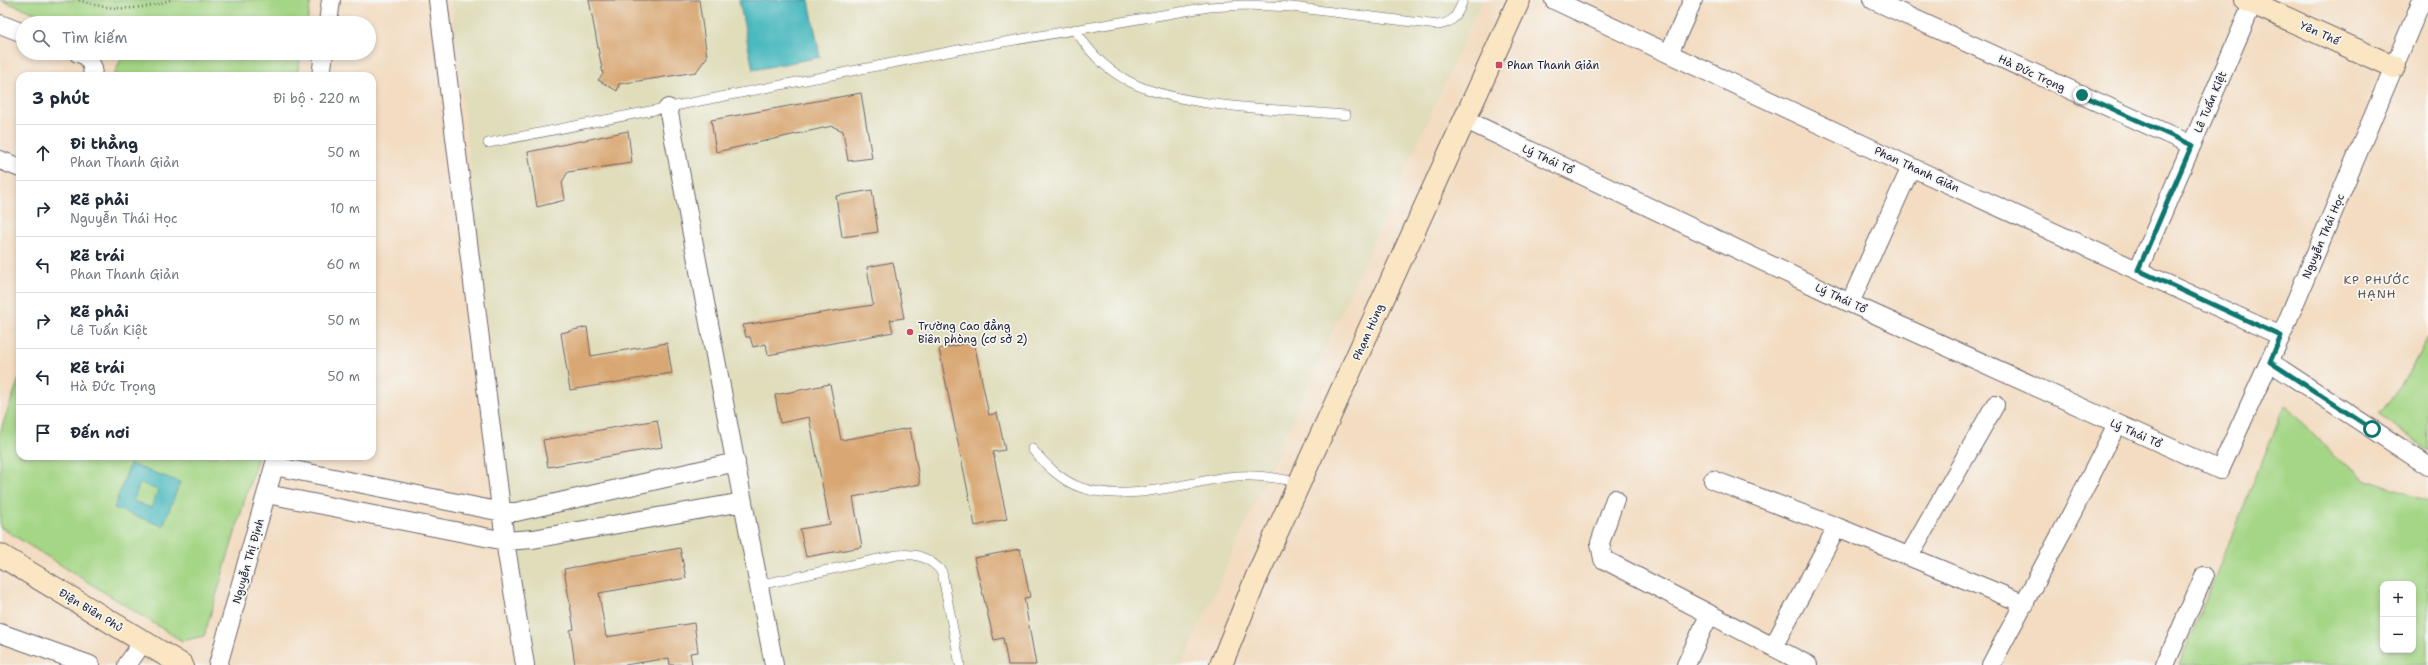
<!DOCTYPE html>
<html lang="vi">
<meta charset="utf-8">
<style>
body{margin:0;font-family:"Shantell Sans",sans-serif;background:#f6f6f7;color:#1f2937}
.controls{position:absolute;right:12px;bottom:12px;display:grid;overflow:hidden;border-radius:8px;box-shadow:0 2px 6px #0003}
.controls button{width:36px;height:36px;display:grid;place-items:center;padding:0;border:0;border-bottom:1px solid #e0e1e3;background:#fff;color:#1f2937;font:20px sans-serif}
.stop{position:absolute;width:12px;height:12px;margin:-9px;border:3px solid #0f766e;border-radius:50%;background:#fff}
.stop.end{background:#0f766e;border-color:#fff;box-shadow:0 1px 4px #0008}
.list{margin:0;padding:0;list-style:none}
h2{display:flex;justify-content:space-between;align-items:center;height:52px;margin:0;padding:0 16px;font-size:17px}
h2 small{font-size:13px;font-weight:400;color:#747a83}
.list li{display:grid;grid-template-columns:26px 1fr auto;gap:12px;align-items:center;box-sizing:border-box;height:56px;padding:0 16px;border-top:1px solid #e0e1e3}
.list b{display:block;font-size:15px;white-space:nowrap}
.list p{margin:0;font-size:13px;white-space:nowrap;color:#747a83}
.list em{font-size:13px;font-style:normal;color:#747a83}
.icon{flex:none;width:22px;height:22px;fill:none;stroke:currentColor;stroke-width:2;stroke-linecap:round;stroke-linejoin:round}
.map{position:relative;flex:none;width:2428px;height:665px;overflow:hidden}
.search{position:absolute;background:#fff;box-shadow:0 2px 6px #0003;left:16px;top:16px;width:360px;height:44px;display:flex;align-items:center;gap:10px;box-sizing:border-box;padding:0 14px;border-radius:22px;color:#747a83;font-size:15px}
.panel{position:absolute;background:#fff;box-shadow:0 2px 6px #0003;left:16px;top:72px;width:360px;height:388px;border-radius:12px}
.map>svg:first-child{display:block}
</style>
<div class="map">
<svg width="2428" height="665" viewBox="0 0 2428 665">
<rect width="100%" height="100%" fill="#f6f6f2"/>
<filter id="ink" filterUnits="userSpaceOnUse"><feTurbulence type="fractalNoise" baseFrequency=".025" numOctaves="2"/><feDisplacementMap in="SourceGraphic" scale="8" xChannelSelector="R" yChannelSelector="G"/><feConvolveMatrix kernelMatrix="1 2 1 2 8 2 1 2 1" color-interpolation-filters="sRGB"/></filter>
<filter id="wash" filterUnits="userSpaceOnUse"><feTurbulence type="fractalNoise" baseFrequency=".012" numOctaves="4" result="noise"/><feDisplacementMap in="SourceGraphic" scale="16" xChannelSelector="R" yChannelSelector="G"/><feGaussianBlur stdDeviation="0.9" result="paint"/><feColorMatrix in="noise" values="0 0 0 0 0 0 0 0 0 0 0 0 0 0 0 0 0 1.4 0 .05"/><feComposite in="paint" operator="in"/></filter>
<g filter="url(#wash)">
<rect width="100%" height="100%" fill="#f3dcc1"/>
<path fill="#e0ddbb" d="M451 0H1482L1182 665H527Z"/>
<path fill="#a4d685" stroke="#637c60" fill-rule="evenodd" d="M0 0H311L307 23H63Z
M123 53H301L297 76H114Z
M2428 337V451L2379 414 2401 387Z
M20 376V456H258L204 636 182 641 0 527V432Z
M2285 405 2336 458 2367 480 2428 501V665H2179ZM2383 584H2413V650H2383Z"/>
<path fill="#4bbac0" stroke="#366e7e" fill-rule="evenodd" d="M739 0H809L820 57 753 70Z
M130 464 180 482 163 526 114 508ZM140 483 158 490 151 508 133 501Z"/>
<g id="blocks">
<path fill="#d9a773" d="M589 0H699L707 57 696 72 619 84 617 91 598 80 603 74Z
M861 93 872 158 848 161 843 131 832 126 716 152 711 120Z
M628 131 632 163 568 172 562 182 565 200 537 207 528 152Z
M872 190 878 232 842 237 836 196Z
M893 262 904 318 890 320 893 332 768 355 766 344 753 347 750 337H746L743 325 873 305 867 267Z
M587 327 591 356 667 343 672 373 570 390 561 333Z
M974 342 989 415 997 413 1005 450 993 452 1007 519 975 526 939 349Z
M830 384 841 440 910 428 920 484 853 497 862 547 806 557 800 529 830 524 809 417 780 423 775 395Z
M657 420 662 447 548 467 543 440Z
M680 548 686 578 599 593 606 637 694 623 698 652 690 653 692 664 670 665 669 658 625 665H575L570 630 574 629 564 569Z
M1020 549 1030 597 1024 598 1036 665H1008L1003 638 994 640 974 558Z"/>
</g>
</g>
<g filter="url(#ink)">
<use href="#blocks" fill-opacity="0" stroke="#6b636a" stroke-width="1"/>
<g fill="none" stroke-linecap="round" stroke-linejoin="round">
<defs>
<path id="lane" d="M1075 29C1087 49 1102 66 1123 78 1173 109 1286 109 1346 115
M488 143 963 49 1209 7 1245 5 1292 7 1438 25C1454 23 1458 14 1463 0
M1032 449C1046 465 1061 481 1082 488 1126 502 1182 484 1227 477 1251 474 1276 477 1300 483
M759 585 897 555C916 553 929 557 942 572L960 665"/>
<path id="street" d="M438 0 505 541 525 665
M1554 0 1911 167 2281 336
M1873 0 2192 145
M328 23 331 0
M0 24 23 33
M78 53 87 56 93 68 92 76
M1669 53 1693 0
M321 76 324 53
M668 108 774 665
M1464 119 1850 303 2220 470 2281 336 2422 0
M0 160 20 168
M2138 270 2254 0
M1850 303 1911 167
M2270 362 2428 466
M274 466 502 512H516L736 462
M1713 480 1837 527 2025 604
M267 494 505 541 533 539 743 502
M1615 499 1600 543 1603 559 1808 665
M1909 556 1995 405
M0 633 90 665
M1773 647 1837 527
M127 665 143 642
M218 665 277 456
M1686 665 1709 615
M1991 665 2073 511 2117 424
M2165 665 2204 576"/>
<path id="secondary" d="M2246 0 2394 67
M0 555 182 665
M1221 665 1257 576 1519 0"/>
</defs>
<use href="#lane" stroke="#6b636a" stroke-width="10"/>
<use href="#street" stroke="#6b636a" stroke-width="20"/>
<use href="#secondary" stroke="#6b636a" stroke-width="24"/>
<path stroke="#6b636a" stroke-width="2.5" stroke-dasharray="1 3" stroke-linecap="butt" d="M79 0C108 11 142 11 170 0"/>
<use href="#lane" stroke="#fff" stroke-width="9"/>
<use href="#street" stroke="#fff" stroke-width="18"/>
<use href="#secondary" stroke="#fbe6c3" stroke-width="22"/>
</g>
</g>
<g fill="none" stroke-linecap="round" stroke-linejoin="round" filter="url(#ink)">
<path stroke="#0f766e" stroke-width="5" d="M2082 95 2192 145 2138 270 2281 336 2270 362 2372 429"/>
</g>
<g fill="#d1495b" stroke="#f6f6f2" stroke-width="1.5">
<rect x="1495" y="61" width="8" height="8" rx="2"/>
<circle cx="910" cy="332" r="4"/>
</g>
<g text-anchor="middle" stroke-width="3.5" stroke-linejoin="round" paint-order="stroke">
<g font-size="11" fill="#22223b" stroke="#f6f6f2">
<text transform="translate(2320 33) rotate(24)" y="4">Yên Thế</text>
<text transform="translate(2032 73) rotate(25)" y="4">Hà Đức Trọng</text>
<text transform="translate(2210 102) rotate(-67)" y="4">Lê Tuấn Kiệt</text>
<text transform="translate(1548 159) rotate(25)" y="4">Lý Thái Tổ</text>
<text transform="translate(1917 169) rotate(25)" y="4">Phan Thanh Giản</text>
<text transform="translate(2323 236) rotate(-67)" y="4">Nguyễn Thái Học</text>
<text transform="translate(1841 298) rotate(25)" y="4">Lý Thái Tổ</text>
<text transform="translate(1368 332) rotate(-66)" y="4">Phạm Hùng</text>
<text transform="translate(2136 433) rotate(24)" y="4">Lý Thái Tổ</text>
<text transform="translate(248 561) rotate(-74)" y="4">Nguyễn Thị Định</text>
<text transform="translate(91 610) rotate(31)" y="4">Điện Biên Phủ</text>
</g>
<g font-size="11" fill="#22223b" stroke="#f6f6f2" text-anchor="start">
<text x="1507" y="69">Phan Thanh Giản</text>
<text x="918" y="330">Trường Cao đẳng<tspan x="918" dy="13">Biên phòng (cơ sở 2)</tspan></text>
</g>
<g font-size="12" letter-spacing="1" fill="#62514f" stroke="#f6f6f2">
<text x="2377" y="284">KP PHƯỚC<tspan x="2377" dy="14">HẠNH</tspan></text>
</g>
</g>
</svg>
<div class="controls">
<button>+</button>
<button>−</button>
</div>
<div class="stop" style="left:2372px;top:429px"></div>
<div class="stop end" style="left:2082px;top:95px"></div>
<div class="search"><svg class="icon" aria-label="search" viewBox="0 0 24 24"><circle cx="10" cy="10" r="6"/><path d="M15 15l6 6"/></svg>Tìm kiếm</div>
<section class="panel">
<h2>3 phút<small>Đi bộ · 220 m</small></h2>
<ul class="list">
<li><svg class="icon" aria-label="ahead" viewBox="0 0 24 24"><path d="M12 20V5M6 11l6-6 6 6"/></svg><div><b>Đi thẳng</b><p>Phan Thanh Giản</p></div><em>50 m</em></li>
<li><svg class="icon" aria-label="right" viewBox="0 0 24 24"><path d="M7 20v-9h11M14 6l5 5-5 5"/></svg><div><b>Rẽ phải</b><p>Nguyễn Thái Học</p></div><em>10 m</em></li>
<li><svg class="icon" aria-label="left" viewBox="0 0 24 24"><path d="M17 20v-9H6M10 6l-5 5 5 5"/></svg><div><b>Rẽ trái</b><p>Phan Thanh Giản</p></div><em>60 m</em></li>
<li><svg class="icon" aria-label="right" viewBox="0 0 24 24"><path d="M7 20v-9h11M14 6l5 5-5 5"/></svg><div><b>Rẽ phải</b><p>Lê Tuấn Kiệt</p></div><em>50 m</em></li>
<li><svg class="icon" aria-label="left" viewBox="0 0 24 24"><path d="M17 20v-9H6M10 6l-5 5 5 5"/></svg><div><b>Rẽ trái</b><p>Hà Đức Trọng</p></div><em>50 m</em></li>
<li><svg class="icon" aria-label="arrive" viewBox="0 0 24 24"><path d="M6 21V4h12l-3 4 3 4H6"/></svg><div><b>Đến nơi</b></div></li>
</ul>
</section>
</div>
